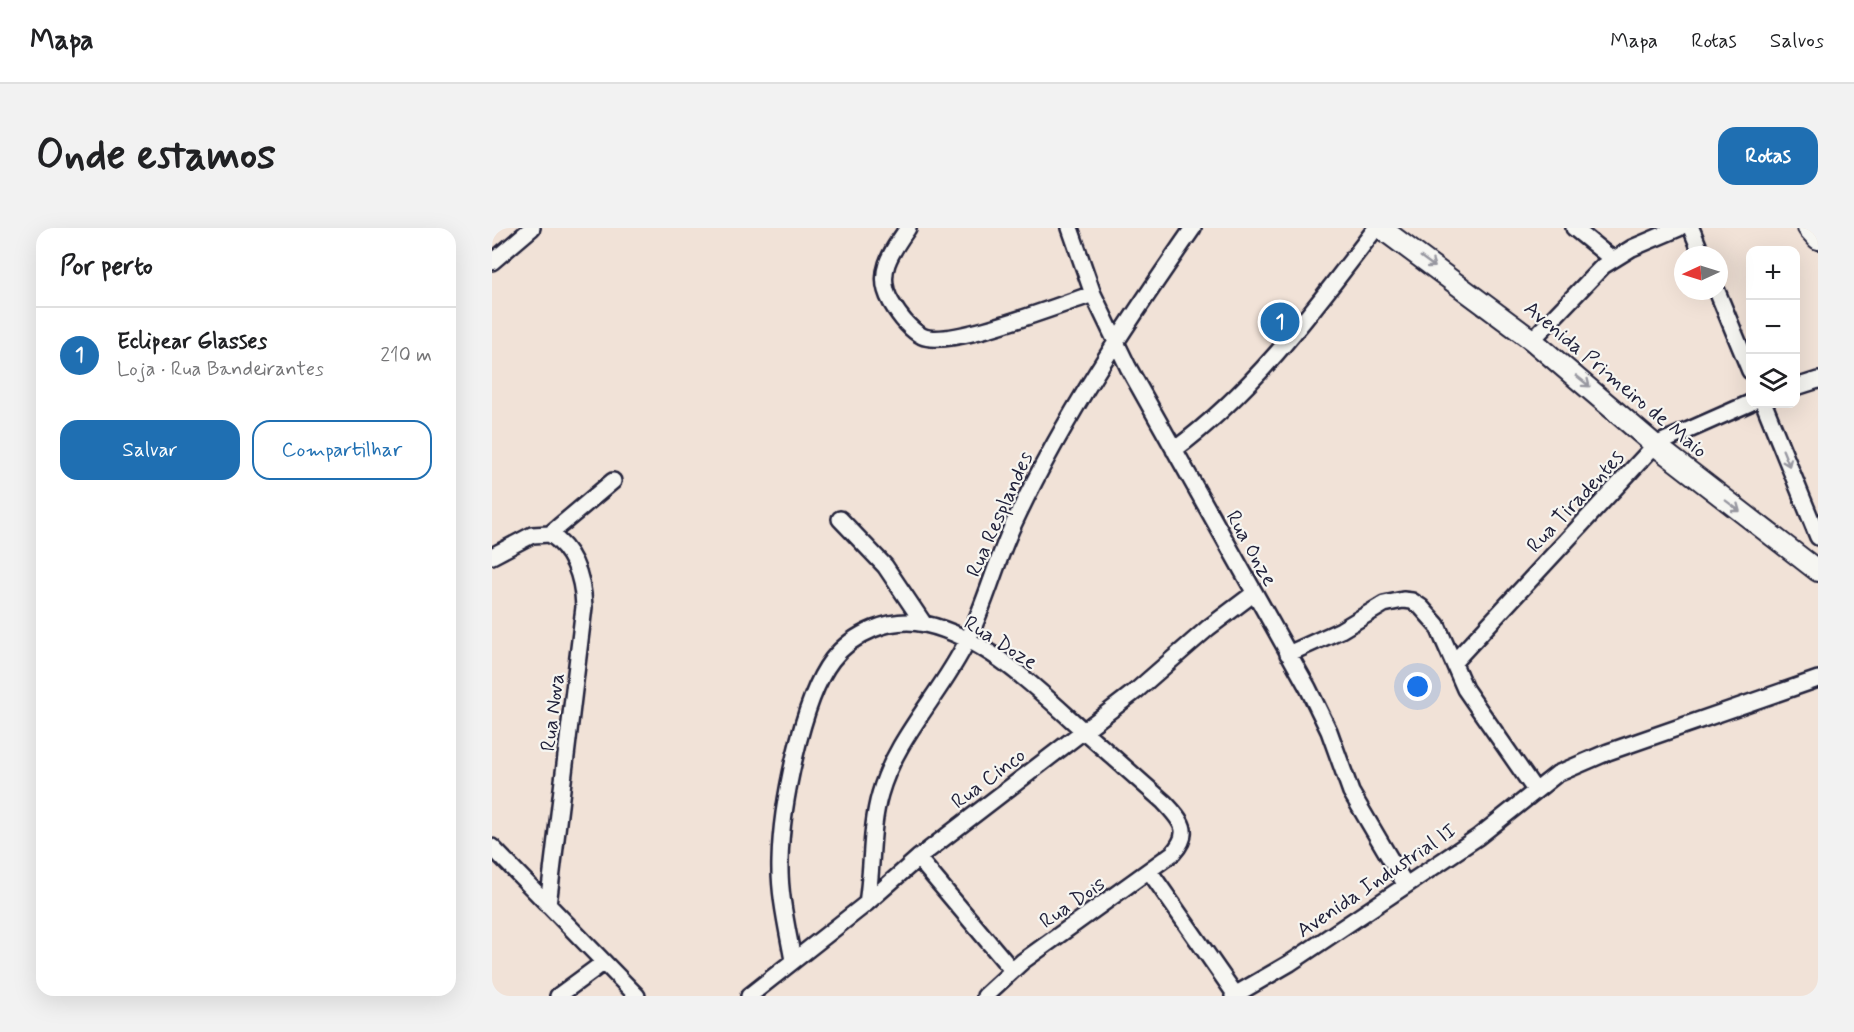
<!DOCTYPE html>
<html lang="pt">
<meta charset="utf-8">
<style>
body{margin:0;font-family:Mynerve,sans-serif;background:#f2f2f2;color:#202124}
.controls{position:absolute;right:18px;top:18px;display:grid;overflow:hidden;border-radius:12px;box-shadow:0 6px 24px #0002}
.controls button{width:54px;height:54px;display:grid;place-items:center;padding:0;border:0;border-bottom:2px solid #e0e0e0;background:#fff;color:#202124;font:30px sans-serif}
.compass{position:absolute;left:1182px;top:18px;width:54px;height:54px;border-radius:50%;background:#fff;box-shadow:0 6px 24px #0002;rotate:266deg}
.you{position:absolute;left:926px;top:459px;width:21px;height:21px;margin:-15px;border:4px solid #fff;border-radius:50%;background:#1a73e8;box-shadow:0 0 0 9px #1a73e833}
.badge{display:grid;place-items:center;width:39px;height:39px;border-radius:50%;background:#1f6fb2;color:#fff;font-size:20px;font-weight:700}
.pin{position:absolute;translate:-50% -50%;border:3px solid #fff;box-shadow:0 2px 6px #0006}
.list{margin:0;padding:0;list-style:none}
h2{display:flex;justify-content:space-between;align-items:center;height:78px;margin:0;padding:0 24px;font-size:26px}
h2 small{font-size:20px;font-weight:400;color:#757577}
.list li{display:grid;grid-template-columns:39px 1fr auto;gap:18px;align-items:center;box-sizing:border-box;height:96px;padding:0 24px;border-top:2px solid #e0e0e0}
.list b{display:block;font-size:22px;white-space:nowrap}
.list p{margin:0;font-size:20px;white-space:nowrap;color:#757577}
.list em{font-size:20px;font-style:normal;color:#757577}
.actions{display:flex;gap:12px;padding:18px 24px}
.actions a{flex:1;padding:14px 0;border:2px solid #1f6fb2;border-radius:18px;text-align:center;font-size:21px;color:#1f6fb2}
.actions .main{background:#1f6fb2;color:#fff}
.icon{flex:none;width:33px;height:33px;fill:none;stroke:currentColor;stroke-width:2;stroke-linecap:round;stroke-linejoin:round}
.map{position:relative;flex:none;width:1326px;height:768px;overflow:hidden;border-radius:18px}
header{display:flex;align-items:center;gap:36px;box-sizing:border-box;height:84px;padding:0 30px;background:#fff;border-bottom:2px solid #e0e0e0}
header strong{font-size:28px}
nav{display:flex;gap:33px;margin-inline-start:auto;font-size:21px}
.intro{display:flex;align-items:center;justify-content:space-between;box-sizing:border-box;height:144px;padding:0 36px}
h1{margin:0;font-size:42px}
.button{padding:15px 27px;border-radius:18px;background:#1f6fb2;color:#fff;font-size:21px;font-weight:700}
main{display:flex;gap:36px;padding:0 36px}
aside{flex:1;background:#fff;border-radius:18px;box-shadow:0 6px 24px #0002}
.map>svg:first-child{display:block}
</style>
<header>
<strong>Mapa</strong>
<nav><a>Mapa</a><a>Rotas</a><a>Salvos</a></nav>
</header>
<div class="intro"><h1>Onde estamos</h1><a class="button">Rotas</a></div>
<main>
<aside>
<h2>Por perto<small></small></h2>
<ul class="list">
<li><span class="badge">1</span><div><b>Eclipear Glasses</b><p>Loja · Rua Bandeirantes</p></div><em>210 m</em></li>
</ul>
<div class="actions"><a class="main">Salvar</a><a>Compartilhar</a></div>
</aside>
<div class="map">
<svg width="1326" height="768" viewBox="0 0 1326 768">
<rect width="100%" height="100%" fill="#f1e2d7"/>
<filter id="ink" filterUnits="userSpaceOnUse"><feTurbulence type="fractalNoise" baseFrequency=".0167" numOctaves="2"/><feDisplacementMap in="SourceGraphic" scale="12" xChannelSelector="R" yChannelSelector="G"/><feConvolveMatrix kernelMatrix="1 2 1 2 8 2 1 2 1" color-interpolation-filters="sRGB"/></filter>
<g filter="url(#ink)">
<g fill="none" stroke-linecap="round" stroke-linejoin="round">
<defs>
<path id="minor" d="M416 0C399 24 383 46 399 74 406 86 417 101 430 108 457 121 569 76 601 66
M578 0 601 66 636 139 816 460 837 503 859 564 913 656
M1082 0 1120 31
M1199 0 1210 27
M0 34 40 0
M1225 63 1258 143
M1040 112 1111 38 1140 20 1187 0
M1304 159 1326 152
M1272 176 1326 309
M682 222C763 162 823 80 884 0
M348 291 393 338 432 396
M58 306 121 253
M0 328 40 307 58 306
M796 426 849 402 892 376 911 372 920 373 929 379 945 397 973 461 1043 562
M962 434 1163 217 1258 175
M0 619 145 768
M426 630 520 742
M658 644 743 766
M375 675C381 639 378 600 388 566 404 509 450 465 475 413 494 375 504 333 522 295 571 190 635 95 701 0
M56 677 92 379C91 350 83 323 58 306
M301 732C295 699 287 666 288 633 289 582 309 472 340 432 361 405 399 388 433 396 496 410 547 463 594 505 620 528 646 551 672 574 690 593 700 604 681 625L531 733 493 768
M66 768 111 735
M257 768 375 675 426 630 645 462 716 400 761 366
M741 768 798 735 986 609 1065 546 1116 524 1326 451"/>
<path id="major" d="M889 0 1040 112 1163 217 1326 343
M1316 0 1326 11"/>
</defs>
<use href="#minor" stroke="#22223b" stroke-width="20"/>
<use href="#major" stroke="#22223b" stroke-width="24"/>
<use href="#minor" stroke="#f6f6f2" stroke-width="15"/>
<use href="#major" stroke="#f6f6f2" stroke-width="20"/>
</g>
<defs><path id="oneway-shaft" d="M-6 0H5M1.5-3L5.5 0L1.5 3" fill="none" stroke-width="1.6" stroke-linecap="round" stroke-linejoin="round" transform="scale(1.5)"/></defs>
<g stroke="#9797a0">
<use href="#oneway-shaft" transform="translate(936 34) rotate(36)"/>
<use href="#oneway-shaft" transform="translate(1091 153) rotate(39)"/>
<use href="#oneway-shaft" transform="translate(1294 230) rotate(68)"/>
<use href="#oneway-shaft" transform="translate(1241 278) rotate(37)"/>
</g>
</g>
<g text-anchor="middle" stroke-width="4.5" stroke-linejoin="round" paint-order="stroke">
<g font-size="21" fill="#22223b" stroke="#f6f6f2">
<text transform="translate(1124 151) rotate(40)" y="7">Avenida Primeiro de Maio</text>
<text transform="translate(1083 273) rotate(-47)" y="7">Rua Tiradentes</text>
<text transform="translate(507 286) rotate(-66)" y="7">Rua Resplandes</text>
<text transform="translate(760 320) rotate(61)" y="7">Rua Onze</text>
<text transform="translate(509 414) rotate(32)" y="7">Rua Doze</text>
<text transform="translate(60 484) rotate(-83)" y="7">Rua Nova</text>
<text transform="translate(496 550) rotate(-37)" y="7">Rua Cinco</text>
<text transform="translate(884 652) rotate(-34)" y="7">Avenida Industrial II</text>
<text transform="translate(580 674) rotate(-35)" y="7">Rua Dois</text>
</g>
</g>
</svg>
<div class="controls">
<button>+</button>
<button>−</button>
<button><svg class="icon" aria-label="layers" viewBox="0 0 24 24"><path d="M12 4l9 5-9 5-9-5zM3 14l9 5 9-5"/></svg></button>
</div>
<svg class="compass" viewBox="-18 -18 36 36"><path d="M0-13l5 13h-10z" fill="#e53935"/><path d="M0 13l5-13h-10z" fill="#757577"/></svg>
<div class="you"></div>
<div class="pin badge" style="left:788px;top:94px">1</div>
</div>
</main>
